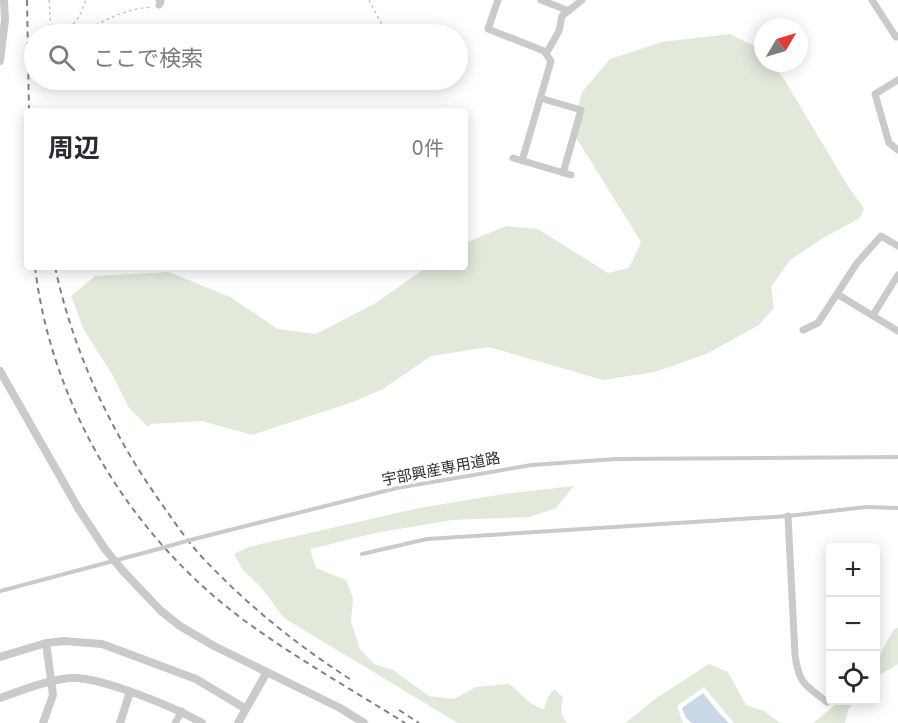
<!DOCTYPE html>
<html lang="ja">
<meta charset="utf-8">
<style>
body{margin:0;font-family:Overpass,"Noto Sans JP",sans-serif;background:#f2f2f3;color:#2b2b33}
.controls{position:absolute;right:18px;bottom:18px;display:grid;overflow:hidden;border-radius:6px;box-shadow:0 3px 15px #0003}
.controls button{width:54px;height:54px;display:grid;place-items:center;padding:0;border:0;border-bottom:2px solid #e1e1e2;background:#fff;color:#2b2b33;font:30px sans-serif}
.compass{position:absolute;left:754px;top:18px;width:54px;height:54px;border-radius:50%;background:#fff;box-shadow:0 3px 15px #0003;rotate:52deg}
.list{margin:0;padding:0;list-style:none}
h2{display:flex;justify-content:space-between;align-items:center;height:78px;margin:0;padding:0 24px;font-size:26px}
h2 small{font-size:20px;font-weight:400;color:#7c7c81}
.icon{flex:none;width:33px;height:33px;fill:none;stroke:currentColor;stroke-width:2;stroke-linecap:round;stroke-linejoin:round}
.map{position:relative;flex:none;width:898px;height:723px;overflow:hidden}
.search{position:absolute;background:#fff;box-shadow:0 3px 15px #0003;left:24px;top:24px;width:444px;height:66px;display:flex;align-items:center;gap:15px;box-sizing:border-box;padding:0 21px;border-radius:33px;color:#7c7c81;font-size:22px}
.panel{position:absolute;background:#fff;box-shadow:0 3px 15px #0003;left:24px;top:108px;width:444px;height:162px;border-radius:6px}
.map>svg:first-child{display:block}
</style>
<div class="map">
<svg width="898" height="723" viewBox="0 0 898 723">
<rect width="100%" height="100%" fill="#fff"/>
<path fill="#e1e9db" d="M730 34 758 48 763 54V63H771L784 79 849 188 864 208 860 218 823 238 790 260 771 287 774 308 759 325 706 354 655 372 603 380 489 347 431 356 383 389 353 402 252 435 202 421 151 424 148 427 129 408 112 374 84 330 71 296 95 276 169 272 230 297 278 329 316 334 374 304 427 267H465V243L506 226 538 229 608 273 629 268 641 242 572 131 582 92 610 59 662 42Z
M574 486 556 508 530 517 452 520 375 533 310 549 316 568 346 580 353 598 351 622 360 649 374 664 393 670 429 696 454 699 476 687 509 684C524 695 526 704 544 709L548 697 554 689 563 697C561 708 559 716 568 723H458L284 618 261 587 243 570 234 554 249 547 419 508 504 494Z
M898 628V664L876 677C875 659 886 644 894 629Z
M709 664 728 672 746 705 764 711 780 723H734L704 687 677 706 683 723H625L658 697Z
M841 700 855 701 849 708 845 723H813Z"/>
<path fill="#c9d7e7" d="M703 693 719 713 729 723H692L686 718 682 708Z"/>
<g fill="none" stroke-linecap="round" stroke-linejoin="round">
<path stroke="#cacaca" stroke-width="1.5" stroke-dasharray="3 3" stroke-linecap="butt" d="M49 0 51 32 53 34
M369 0 381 23 391 34
M66 34 80 15 86 0
M80 34C102 21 125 9 151 7"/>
<path stroke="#cacaca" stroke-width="4" d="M194 539 397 488 532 465 616 459 898 457
M362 554 427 539 788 516 866 507 898 508
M0 591 151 551"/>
<path stroke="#cacaca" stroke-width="7" d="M159 0 161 2 159 5
M498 0 488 29 544 51 551 61 522 161
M541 0 569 11
M872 0 896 37 898 36
M546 54 559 31 562 16 582 0
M898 80 875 94 889 143 898 150
M540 98 581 110 563 173
M513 158 571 175
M837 294 898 331
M873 315 898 275
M803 330 818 323 857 263 881 236 898 246
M788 516 795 655C799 684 805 685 827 702
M175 723 182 711"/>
<path stroke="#cacaca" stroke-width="8" d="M0 61 5 20 4 0
M0 371 78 508 105 549
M123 571 161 611 180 626 214 646 340 708 364 723
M0 657 46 643 64 641 102 644 196 679 246 709
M0 698C23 690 47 680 71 678 100 676 176 708 202 723
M43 723 53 695 46 643
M120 723 130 692
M238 723 267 672"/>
<path stroke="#828282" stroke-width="2" stroke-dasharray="6 4.5" stroke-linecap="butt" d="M27 0 29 111
M35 267C52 410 135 543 252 626 301 661 354 691 405 723
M55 267C74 355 113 437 166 510 177 526 189 543 202 557 247 605 298 646 353 681
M399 710 419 723"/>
<path stroke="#cacaca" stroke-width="4" d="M151 551 194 539"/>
<path stroke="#cacaca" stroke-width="8" d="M105 549 123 571"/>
</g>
<g text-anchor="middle" stroke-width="6" stroke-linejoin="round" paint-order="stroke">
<g font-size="15" fill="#2d2d2d" stroke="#fff">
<text transform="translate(441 469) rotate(-11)" y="5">宇部興産専用道路</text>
</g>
</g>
</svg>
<div class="controls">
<button>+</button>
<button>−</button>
<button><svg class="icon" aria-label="locate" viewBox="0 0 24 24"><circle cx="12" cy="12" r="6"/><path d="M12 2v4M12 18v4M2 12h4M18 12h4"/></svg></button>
</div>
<svg class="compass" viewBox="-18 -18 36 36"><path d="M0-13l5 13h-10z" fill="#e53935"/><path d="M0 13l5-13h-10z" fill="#7c7c81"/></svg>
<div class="search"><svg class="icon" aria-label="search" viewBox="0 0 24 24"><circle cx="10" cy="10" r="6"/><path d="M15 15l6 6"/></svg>ここで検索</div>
<section class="panel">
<h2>周辺<small>0件</small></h2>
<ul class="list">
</ul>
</section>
</div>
